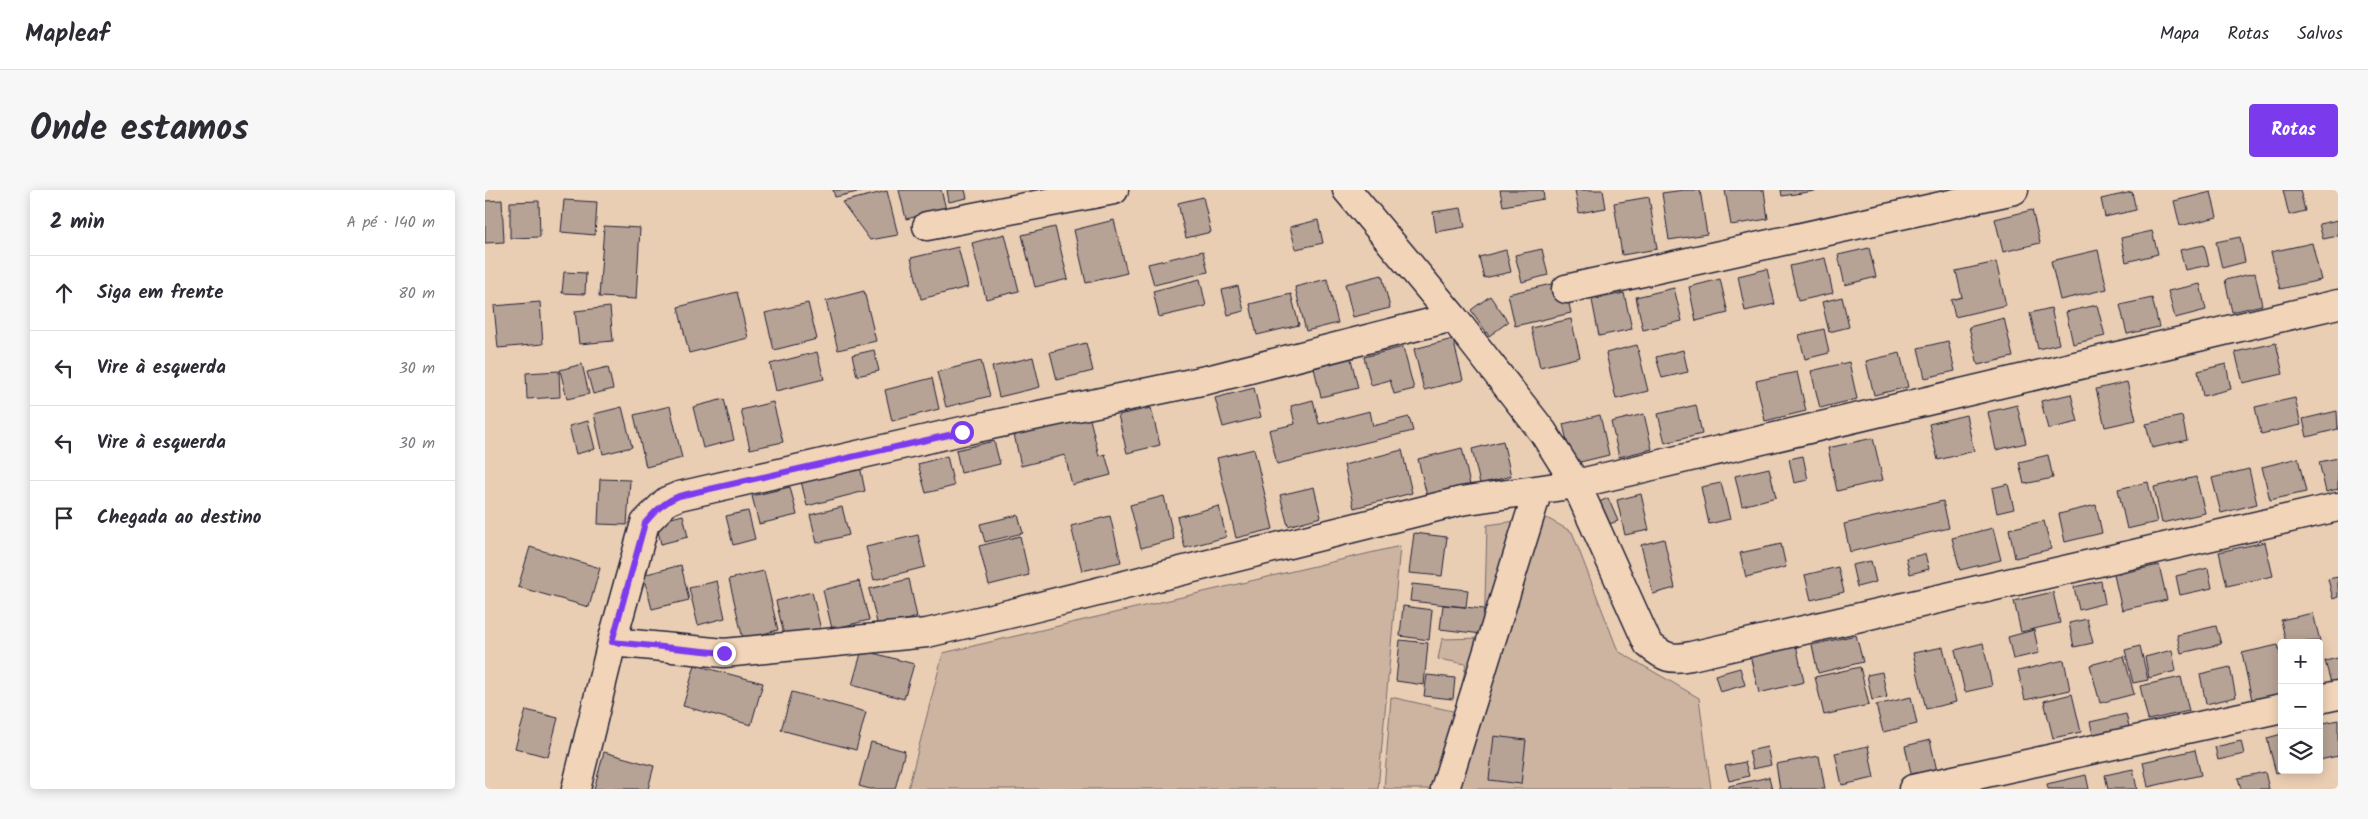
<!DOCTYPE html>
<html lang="pt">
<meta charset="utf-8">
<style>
body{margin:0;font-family:Kalam,sans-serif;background:#f7f7f7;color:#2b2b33}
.controls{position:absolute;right:15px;bottom:15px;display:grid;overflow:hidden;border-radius:5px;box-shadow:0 2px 12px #0003}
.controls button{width:45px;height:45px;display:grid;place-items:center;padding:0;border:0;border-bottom:1px solid #e1e1e2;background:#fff;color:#2b2b33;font:25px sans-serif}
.stop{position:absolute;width:15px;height:15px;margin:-11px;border:4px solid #7c3aed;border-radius:50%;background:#fff}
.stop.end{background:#7c3aed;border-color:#fff;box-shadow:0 1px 5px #0008}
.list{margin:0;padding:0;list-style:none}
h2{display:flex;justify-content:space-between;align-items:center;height:65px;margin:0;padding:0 20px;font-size:21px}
h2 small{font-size:16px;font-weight:400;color:#7c7c81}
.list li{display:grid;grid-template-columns:32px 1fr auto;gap:15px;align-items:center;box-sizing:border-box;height:75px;padding:0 20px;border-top:1px solid #e1e1e2}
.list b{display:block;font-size:19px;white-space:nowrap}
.list em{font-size:16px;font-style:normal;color:#7c7c81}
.icon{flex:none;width:28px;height:28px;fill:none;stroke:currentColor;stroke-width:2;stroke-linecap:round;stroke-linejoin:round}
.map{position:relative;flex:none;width:1853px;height:599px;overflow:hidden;border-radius:5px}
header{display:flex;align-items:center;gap:30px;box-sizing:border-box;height:70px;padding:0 25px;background:#fff;border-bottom:1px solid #e1e1e2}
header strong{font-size:24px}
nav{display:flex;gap:28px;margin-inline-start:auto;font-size:18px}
.intro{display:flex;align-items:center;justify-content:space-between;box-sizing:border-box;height:120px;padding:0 30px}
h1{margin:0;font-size:35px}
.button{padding:12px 22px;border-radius:5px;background:#7c3aed;color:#fff;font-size:18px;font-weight:700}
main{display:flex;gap:30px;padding:0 30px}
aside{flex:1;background:#fff;border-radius:5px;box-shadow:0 2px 12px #0003}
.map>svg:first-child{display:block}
</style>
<header>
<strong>Mapleaf</strong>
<nav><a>Mapa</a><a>Rotas</a><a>Salvos</a></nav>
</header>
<div class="intro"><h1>Onde estamos</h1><a class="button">Rotas</a></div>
<main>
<aside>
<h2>2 min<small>A pé · 140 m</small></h2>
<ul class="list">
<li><svg class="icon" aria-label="ahead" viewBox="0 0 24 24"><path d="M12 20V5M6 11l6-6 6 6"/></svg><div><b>Siga em frente</b></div><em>80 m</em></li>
<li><svg class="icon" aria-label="left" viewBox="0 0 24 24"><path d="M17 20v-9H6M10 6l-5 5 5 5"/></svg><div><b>Vire à esquerda</b></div><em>30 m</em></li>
<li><svg class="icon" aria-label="left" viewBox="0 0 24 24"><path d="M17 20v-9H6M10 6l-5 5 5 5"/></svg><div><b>Vire à esquerda</b></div><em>30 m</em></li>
<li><svg class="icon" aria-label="arrive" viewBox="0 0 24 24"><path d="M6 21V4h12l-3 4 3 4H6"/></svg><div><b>Chegada ao destino</b></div></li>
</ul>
</aside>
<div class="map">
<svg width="1853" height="599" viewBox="0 0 1853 599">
<rect width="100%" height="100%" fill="#eaceb3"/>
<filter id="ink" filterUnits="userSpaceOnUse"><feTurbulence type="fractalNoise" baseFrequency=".02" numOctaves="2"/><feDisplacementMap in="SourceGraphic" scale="10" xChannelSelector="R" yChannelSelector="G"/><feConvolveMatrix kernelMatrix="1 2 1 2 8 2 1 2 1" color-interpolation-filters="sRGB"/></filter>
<g filter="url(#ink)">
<path fill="#ccb4a1" stroke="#776b6e" d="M1060 327 1087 342 1133 461 1214 508 1226 599H899L906 507 972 522 981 474 953 469 957 449 999 448 1002 335Z
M915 356 893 599H423L458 463Z"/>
<path fill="#b7a395" stroke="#22223b" d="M348 0H376L377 1 350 7Z
M414 0H456L461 19 421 29Z
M462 0H480L482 8 464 12Z
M1015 0H1058L1059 9 1018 16Z
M1090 0H1118L1121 18 1094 23Z
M1199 0H1215L1222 44 1184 50 1177 3Z
M1240 0H1279L1283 29 1246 35Z
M1296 0H1336L1297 6Z
M1798 0H1815L1820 21 1804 25Z
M402 1 413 45 385 50 357 12Z
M1647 2 1651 20 1620 27 1616 9Z
M1726 2 1732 27 1695 36 1689 11Z
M718 7 726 42 701 48 693 13Z
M1164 7 1172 59 1137 65 1129 13Z
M17 10 19 52 0 53V11Z
M79 10 112 12 110 45 76 42Z
M54 11 55 47 25 48V12Z
M976 18 980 37 951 42 948 22Z
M1547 20 1555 53 1518 62 1510 29Z
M629 30 642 83 601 93 589 40Z
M833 30 838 53 811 59 805 37Z
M1853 30V46L1838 49 1834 34Z
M119 36 155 38 151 109 114 107Z
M570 37 583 89 550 97 537 45Z
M1667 41 1673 64 1641 72 1636 48Z
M520 44 534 101 501 109 487 53Z
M1755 47 1760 72 1737 78 1731 52Z
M1827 53 1836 90 1795 99 1786 62Z
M1719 55 1724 75 1700 80 1695 60Z
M473 57 483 97 436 109 426 68Z
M1384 58 1391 87 1360 95 1353 65Z
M1057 59 1063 85 1037 92 1030 65Z
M1021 60 1026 82 999 88 994 67Z
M1613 60 1622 99 1575 110 1566 71Z
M718 61 723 82 669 95 663 74Z
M1340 68 1348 103 1313 111 1305 76Z
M1511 72 1521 115 1470 127 1466 110 1477 107 1471 81Z
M1282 79 1290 114 1260 121 1253 86Z
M79 82 101 83 100 104 77 103Z
M1770 83 1777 115 1747 122 1740 90Z
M897 85 905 118 868 127 860 94Z
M715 89 721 116 674 127 668 101Z
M842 89 853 133 821 141 810 97Z
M1235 89 1243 123 1211 131 1204 97Z
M1079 91 1086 123 1030 136 1023 104Z
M1715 94 1721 120 1690 128 1683 101Z
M753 96 759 121 743 125 737 100Z
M1189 98 1197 131 1158 140 1151 107Z
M379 101 391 151 353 160 341 111Z
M252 102 263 148 204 163 193 117Z
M1139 103 1147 139 1114 146 1107 110Z
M806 104 814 135 772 145 765 114Z
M1005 106 1023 132 1004 146 986 120Z
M1357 107 1364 137 1344 142 1337 112Z
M1667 108 1674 137 1642 144 1635 115Z
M55 112 58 154 13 158 9 116Z
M323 113 332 149 289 160 280 123Z
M1612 115 1620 146 1588 154 1581 122Z
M125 117 128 151 94 154 90 121Z
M1566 118 1574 154 1553 159 1545 123Z
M1519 128 1528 167 1493 175 1484 137Z
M1086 129 1095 167 1055 177 1046 138Z
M1339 139 1344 163 1320 169 1314 145Z
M968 149 978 190 939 200 929 159Z
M1463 151 1470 181 1440 188 1433 158Z
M601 153 608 181 572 190 565 162Z
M1791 153 1798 184 1758 193 1750 162Z
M1152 155 1163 201 1131 209 1121 163Z
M918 157 929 199 909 204 905 190 886 195 879 167Z
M389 160 394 181 372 186 367 165Z
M1198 160 1203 182 1177 188 1171 167Z
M332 162 339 189 291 201 285 174Z
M1415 163 1423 197 1389 205 1381 171Z
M865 165 873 198 836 207 828 174Z
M548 167 555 197 514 207 507 177Z
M496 171 505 206 461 217 452 182Z
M1364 172 1372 209 1335 218 1326 181Z
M97 174 104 204 82 209 75 180Z
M1741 174 1746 199 1718 206 1713 181Z
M123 177 128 199 108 204 102 182Z
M74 181 75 207 42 209 41 183Z
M1312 182 1321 221 1280 231 1271 191Z
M447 188 454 219 407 231 400 200Z
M1642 192 1651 230 1620 237 1611 199Z
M769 198 776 227 738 237 730 208Z
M1586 204 1593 232 1563 239 1556 211Z
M1810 208 1816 235 1776 244 1770 217Z
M239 209 249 250 218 258 208 217Z
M828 210 834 234 885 221 888 236 924 227 928 241 792 274 784 240 810 234 806 216Z
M288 212 298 252 265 259 256 220Z
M1211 215 1217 244 1180 253 1173 224Z
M1532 215 1541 253 1511 260 1503 222Z
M185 216 197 268 161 277 149 225Z
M137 217 147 257 118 264 109 224Z
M666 218 675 255 642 263 633 225Z
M1852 221 1853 239 1822 247 1818 229Z
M1159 224 1167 259 1134 267 1126 232Z
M604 225 614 266 620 264 626 285 587 295 580 265 536 276 529 244Z
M1115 225 1124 265 1087 274 1078 234Z
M1481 225 1489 261 1453 270 1444 234Z
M1697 226 1702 250 1667 258 1661 234Z
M103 231 110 259 91 264 84 236Z
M1388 248 1398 290 1352 301 1343 258Z
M509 251 515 274 476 283 471 260Z
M1018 251 1026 286 995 294 987 259Z
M977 258 985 295 942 306 933 269Z
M769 259 788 339 751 348 732 268Z
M917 260 927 303 869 318 859 275Z
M1563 265 1568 288 1539 294 1534 272Z
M462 266 469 296 441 303 433 274Z
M1318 266 1323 290 1309 293 1304 269Z
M1813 268 1821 302 1785 310 1777 277Z
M1853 268V299L1841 302 1834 272Z
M375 276 380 301 322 316 316 291Z
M1284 278 1291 307 1257 316 1250 286Z
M1764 279 1772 314 1736 323 1727 288Z
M1711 287 1720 323 1677 333 1669 297Z
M115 289 145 290 142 335 113 334Z
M1663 292 1672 332 1642 339 1633 299Z
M1236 293 1245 329 1224 334 1216 297Z
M1523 294 1529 319 1512 323 1507 298Z
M305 297 312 325 274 334 267 306Z
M829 297 836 327 803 336 795 305Z
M1156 304 1164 340 1140 345 1132 310Z
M679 306 689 349 656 358 645 315Z
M1123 308 1133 331 1121 335 1112 313Z
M1458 311 1464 338 1365 362 1359 334Z
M1611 315 1617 343 1580 352 1574 324Z
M734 316 741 347 700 358 692 327Z
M357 317 364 345 332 353 325 325Z
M263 321 270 349 248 355 241 326Z
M198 325 203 347 176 354 171 332Z
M533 325 538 343 500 352 495 334Z
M625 326 636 372 597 381 586 336Z
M1559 331 1566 359 1530 368 1524 339Z
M1508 338 1516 370 1475 380 1467 348Z
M929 343 962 347 957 386 924 383Z
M433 345 440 377 389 390 381 357Z
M535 346 544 385 504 395 494 356Z
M1179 349 1190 398 1168 404 1156 355Z
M1780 352 1788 386 1742 396 1734 362Z
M1296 354 1301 377 1261 387 1255 363Z
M45 357 115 378 104 417 33 397Z
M1440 364 1444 379 1425 384 1421 368Z
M1386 371 1391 392 1372 397 1367 375Z
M196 375 204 410 167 419 158 385Z
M1674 375 1682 410 1637 420 1629 385Z
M1353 377 1359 402 1326 410 1320 385Z
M1723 378 1727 398 1695 405 1691 386Z
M279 381 293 440 258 449 244 389Z
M1853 387V407L1848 409 1843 389Z
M424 389 432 427 393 437 384 399Z
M232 391 240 428 213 435 204 398Z
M374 391 384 430 347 439 338 400Z
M1616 391 1620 413 1594 420 1589 397Z
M927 394 983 400 981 417 925 411Z
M327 402 336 440 300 449 291 411Z
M1568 402 1575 433 1536 442 1529 411Z
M958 415 999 419 997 444 955 439Z
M918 416 947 420 944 450 915 446Z
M1828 423 1835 451 1801 453 1796 430Z
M1602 429 1608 453 1589 457 1584 433Z
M1731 436 1736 454 1696 463 1692 445Z
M1549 440 1554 463 1528 469 1523 447Z
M1371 445 1378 472 1333 483 1327 455Z
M915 450 943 453 939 495 911 491Z
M1310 450 1319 492 1274 503 1264 461Z
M1498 453 1507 496 1480 502 1470 460Z
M1793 455 1797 472V503L1767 510 1757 463Z
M1655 456 1663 490 1648 493 1640 460Z
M1458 457 1471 512 1441 519 1428 463Z
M377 460 429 474 419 509 367 495Z
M1687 460 1691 481 1664 488 1660 467Z
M1639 466 1649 504 1615 513 1605 475Z
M1853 468V492L1846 493 1840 471Z
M1579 470 1585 500 1540 510 1533 481Z
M210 475 278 493 266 535 198 516Z
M1375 477 1384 515 1339 525 1330 487Z
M1745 477 1751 507 1721 514 1715 484Z
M1255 478 1260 495 1235 502 1230 485Z
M1397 482 1402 507 1387 510 1382 485Z
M942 485 970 488 968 509 939 506Z
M1696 487 1704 521 1663 530 1655 496Z
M307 502 381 522 371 560 296 540Z
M1587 504 1596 542 1568 548 1559 511Z
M1426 507 1432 534 1398 542 1391 515Z
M41 520 73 528 63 567 30 558Z
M1641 524 1645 541 1609 549 1605 532Z
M1853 530V566L1834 570V534Z
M1797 544V580H1801L1791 583 1782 548Z
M1009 546 1041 550 1036 594 1004 590Z
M1445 550 1452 581 1427 587 1420 556Z
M1756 551 1759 564 1733 570 1730 557Z
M386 552 420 561 410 599H385L374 596Z
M1383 556 1389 588 1357 595 1350 563Z
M1282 557 1286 575 1268 579 1264 561Z
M1710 560 1716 585 1663 597 1658 572Z
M119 562 169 576 163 599H109Z
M1334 566 1340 599H1295L1291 574Z
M1260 572 1264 586 1244 591 1240 576Z
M1648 579 1652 599H1623L1620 585Z
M1780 582 1784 599H1756L1753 588Z
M1601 585 1604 599H1563L1562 594Z
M1284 587 1287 599H1244V596Z"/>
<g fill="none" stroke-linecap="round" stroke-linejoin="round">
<defs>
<path id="minor" d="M862 0 968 127 1058 242 1091 294 1163 454C1180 468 1185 470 1206 466L1853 317
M442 36 629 0
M1081 99 1529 0
M127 452 239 463 442 443 528 423 976 311 1091 294 1853 114
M1834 509 1853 505
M91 599 127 452 160 333 182 311 194 306 477 241 726 189 968 127
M960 599 1053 300
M1428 599 1797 518"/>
</defs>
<use href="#minor" stroke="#22223b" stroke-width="31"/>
<use href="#minor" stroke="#f2d5b8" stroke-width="28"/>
</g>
</g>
<g fill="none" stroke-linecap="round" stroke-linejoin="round" filter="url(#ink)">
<path stroke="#7c3aed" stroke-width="6" d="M239 463 127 452 160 333C170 321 179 312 194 306L477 242"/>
</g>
</svg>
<div class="controls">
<button>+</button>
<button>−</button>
<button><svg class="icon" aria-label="layers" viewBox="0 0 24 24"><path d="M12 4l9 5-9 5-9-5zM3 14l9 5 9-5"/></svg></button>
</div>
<div class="stop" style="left:477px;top:242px"></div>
<div class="stop end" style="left:239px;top:463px"></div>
</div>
</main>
